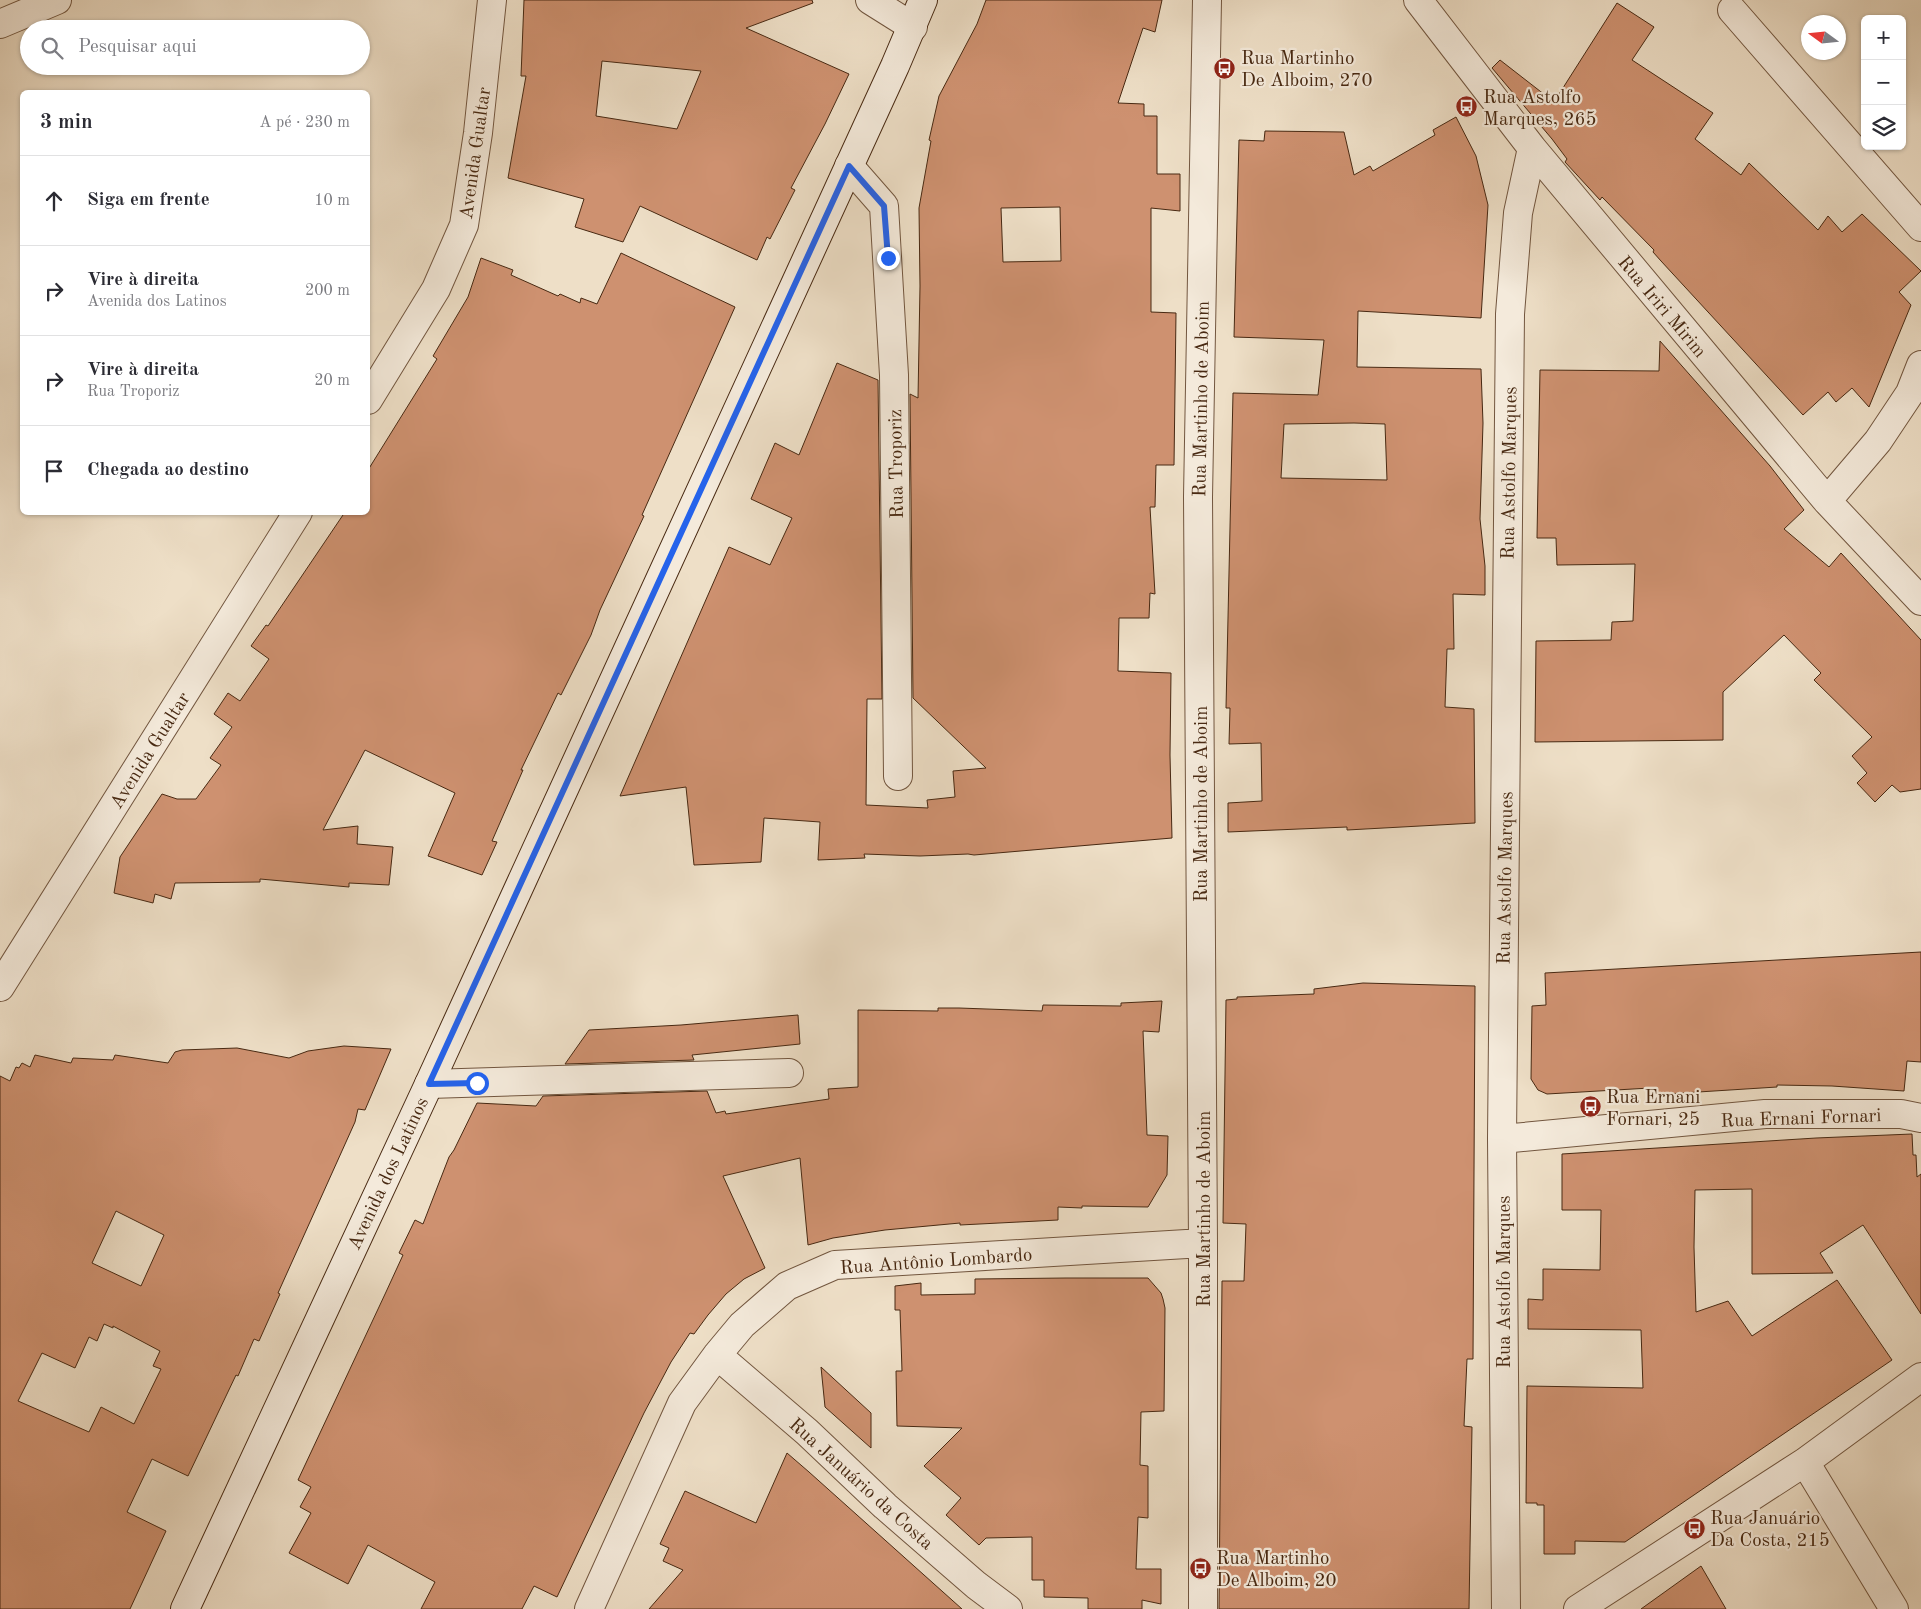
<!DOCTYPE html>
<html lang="pt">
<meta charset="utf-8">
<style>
body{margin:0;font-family:"Old Standard TT",serif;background:#f2f2f3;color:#2b2b33}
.controls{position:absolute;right:15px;top:15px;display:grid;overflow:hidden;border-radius:8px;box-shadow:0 1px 4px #0004}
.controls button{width:45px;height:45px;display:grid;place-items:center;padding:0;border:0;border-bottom:1px solid #e1e1e2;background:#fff;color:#2b2b33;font:25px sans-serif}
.compass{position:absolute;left:1801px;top:15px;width:45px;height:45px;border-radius:50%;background:#fff;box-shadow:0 1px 4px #0004;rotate:285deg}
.stop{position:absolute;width:15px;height:15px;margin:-11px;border:4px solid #2563eb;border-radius:50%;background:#fff}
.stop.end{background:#2563eb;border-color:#fff;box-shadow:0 1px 5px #0008}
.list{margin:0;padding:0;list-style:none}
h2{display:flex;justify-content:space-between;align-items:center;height:65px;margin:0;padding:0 20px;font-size:21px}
h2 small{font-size:16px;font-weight:400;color:#7c7c81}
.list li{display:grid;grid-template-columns:32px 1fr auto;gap:15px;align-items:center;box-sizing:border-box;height:90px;padding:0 20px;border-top:1px solid #e1e1e2}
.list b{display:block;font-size:19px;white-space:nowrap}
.list p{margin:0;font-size:16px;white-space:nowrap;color:#7c7c81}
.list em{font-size:16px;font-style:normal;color:#7c7c81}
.icon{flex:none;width:28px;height:28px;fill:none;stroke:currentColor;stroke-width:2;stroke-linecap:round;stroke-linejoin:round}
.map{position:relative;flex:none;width:1921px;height:1609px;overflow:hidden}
.search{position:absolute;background:#fff;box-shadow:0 1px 4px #0004;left:20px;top:20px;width:350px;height:55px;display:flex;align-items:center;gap:12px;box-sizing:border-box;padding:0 18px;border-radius:28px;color:#7c7c81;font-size:19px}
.panel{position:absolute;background:#fff;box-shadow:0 1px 4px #0004;left:20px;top:90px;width:350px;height:425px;border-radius:8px}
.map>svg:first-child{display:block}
</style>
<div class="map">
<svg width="1921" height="1609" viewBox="0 0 1921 1609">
<rect width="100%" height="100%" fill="#eedfc7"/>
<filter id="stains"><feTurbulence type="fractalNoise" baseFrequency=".004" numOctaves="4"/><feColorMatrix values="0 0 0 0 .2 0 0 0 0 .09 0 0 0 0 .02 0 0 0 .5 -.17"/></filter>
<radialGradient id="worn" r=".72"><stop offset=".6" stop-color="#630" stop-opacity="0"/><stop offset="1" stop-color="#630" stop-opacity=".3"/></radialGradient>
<path fill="#ce9170" stroke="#482912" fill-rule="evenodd" d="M524 0H812L813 3 746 28 849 74 825 124 791 188 795 190 770 239 767 237 757 260 640 206 623 242 575 227 584 199 508 178 526 76H521ZM602 61 701 71 677 129 596 116Z
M986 0H1162L1155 32 1143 28 1118 103 1144 104V116H1157V174H1180V211L1151 208V312L1176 313 1174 465H1156L1155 507H1150L1155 594 1150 593 1149 618H1119L1118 671 1171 673 1170 755 1172 838 974 855 968 854 920 856 864 854 865 858 818 860 820 822 764 818 761 862 694 865 686 787 620 796 729 547 770 565 792 518 751 499 775 443 799 455 837 363 878 380 882 699H867L866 805 928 808 927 800 955 797 953 771 986 768 913 698 910 394 918 398 920 286 919 208 931 141 929 140 939 96 977 24ZM1060 207 1061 261 1003 262 1001 208Z
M1617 3 1654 27 1632 60 1713 113 1695 139 1741 175 1749 163 1818 230 1828 216 1842 232 1862 214 1921 271 1899 292 1911 305 1869 407 1852 388 1836 402 1828 392 1803 415 1661 261 1653 252 1654 250 1602 197 1600 200 1565 162 1567 159 1552 139 1492 68 1500 60 1554 102Z
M1456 117 1476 156 1488 205 1481 318 1358 311 1357 367 1481 369 1483 423 1480 519 1485 566V595L1453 594 1454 649H1447L1445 707 1474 709 1475 823 1347 830V827L1228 832V803L1262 801 1261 743 1229 744 1230 708H1226L1233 393 1318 395 1324 340 1234 337 1239 140 1264 141 1265 131 1344 132 1354 175 1370 166 1373 171 1435 135 1433 130ZM1354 423 1385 424 1387 480 1281 478 1284 424Z
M621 253 735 307 642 515 644 516 600 610 591 635 561 695 558 693 521 770H523L492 841 497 842 482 875 428 856 455 793 365 750 323 830 358 826 357 844 393 847 389 885 349 883V887L260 879V882L175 883 171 899 155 894 153 903 114 893 120 857 162 794 177 799H196L221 765 210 758 232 727 214 714 228 693 240 701 269 659 251 646 266 625 268 626 345 512H368V470L437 359 433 356 468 297 481 258 513 270 511 275 558 296 560 294 580 303 581 298 597 304Z
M1660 341 1770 466 1804 510 1784 529 1829 567 1841 553 1921 640V789L1900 792 1892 785 1875 802 1857 783 1867 773 1852 756 1872 737 1814 680 1821 673 1784 635 1723 692V740L1535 742 1536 641 1611 640 1612 622 1633 621 1635 564 1557 565 1556 538H1537L1540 370 1659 371Z
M1921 952V1062L1907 1061 1904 1091 1832 1086 1777 1085V1087L1651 1095 1650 1088 1547 1094 1538 1090 1531 1079 1532 1006 1546 1005 1545 973Z
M1363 983 1475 986 1473 1359H1467L1464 1426 1472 1427 1469 1609H1219L1222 1281H1244L1246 1224 1223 1223 1226 1000 1237 999V997L1314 994V989Z
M1162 1001 1159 1032 1143 1031 1147 1135 1168 1136 1167 1175 1148 1207 1082 1206V1208L1058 1207V1220L960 1225V1223L885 1230 833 1238 808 1245 800 1158 723 1176 765 1268 744 1279 726 1294 708 1315 694 1334 690 1333 671 1362 644 1413 557 1597 534 1586 522 1609H421L435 1582 368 1545 348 1584 289 1553 311 1513 300 1507 311 1487 298 1480 386 1292 403 1255 399 1253 415 1220 423 1224 449 1157 454 1150 477 1103 536 1106 543 1096 707 1091 716 1113 725 1111 726 1114 829 1099 828 1089 858 1087V1010L938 1011V1008H959L1042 1011 1043 1005 1121 1006V1003Z
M798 1015 800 1044 692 1055 694 1060 565 1064 589 1030 681 1025Z
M344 1046 391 1049 365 1110 358 1109 355 1122 278 1293 280 1294 259 1341 254 1339 238 1376 236 1375 188 1476 152 1459 127 1512 166 1531 130 1609H0V1076L10 1081 16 1067 19 1068 22 1063 30 1067 35 1055 71 1063 73 1058 113 1060 115 1055 168 1063 175 1052 182 1050 237 1048 289 1058 308 1051ZM116 1211 164 1235 141 1286 92 1263ZM104 1324 113 1328V1326L160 1351 153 1366 161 1369 134 1424 101 1407 89 1432 18 1401 42 1353 75 1368 89 1337 97 1341Z
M1912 1134 1913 1155H1916L1917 1177 1921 1174V1314L1863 1225 1820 1253 1833 1273 1752 1274V1189L1695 1190 1694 1247 1696 1312 1728 1301 1752 1336 1837 1280 1892 1360 1625 1542 1575 1541V1554H1544V1505H1537V1503H1526L1527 1386 1643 1388 1641 1330 1528 1329V1299L1543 1300V1269L1600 1270 1601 1210H1562V1154L1816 1138Z
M1066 1278H1148L1161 1293 1163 1299 1165 1308 1164 1411 1141 1412 1140 1465 1148 1466V1518L1138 1517 1136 1569H1161V1604L1142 1600V1609H1088V1598L1044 1597V1580H1032V1537L986 1538 979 1545 946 1515 961 1498 924 1466 962 1428 897 1426 896 1371H902L900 1310H895V1286L921 1283V1295L975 1294V1279Z
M821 1367 871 1413V1448L825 1407Z
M787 1453 809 1472 962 1609H649L683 1570 663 1561 669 1548 660 1544 685 1491 756 1523Z
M1701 1566 1726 1609H1641Z"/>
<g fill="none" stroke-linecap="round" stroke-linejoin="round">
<defs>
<path id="minor" d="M870 0 913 27
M1418 0 1532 148 1827 501 1921 601
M1732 10 1921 227
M0 24 57 0
M849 166 884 206 894 375 898 776
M368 400 436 289 464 225 478 133 492 0
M1827 501 1878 441 1910 393 1921 365
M0 987 298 512
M429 1084 789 1073
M1502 1139 1765 1114H1901L1921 1118
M717 1355 807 1432 885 1506 976 1585 1008 1609
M1805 1462 1894 1609
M589 1609 682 1403 717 1355 742 1325 787 1286 835 1265 1203 1243
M1203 1609V1243L1198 497 1207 0
M1506 1609 1502 1139 1510 314 1518 213 1532 148
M1578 1609 1805 1462 1921 1377"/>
<path id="secondary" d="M185 1609 429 1084 895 66 923 0"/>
</defs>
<use href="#minor" stroke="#72563f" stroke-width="30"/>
<use href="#secondary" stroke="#482912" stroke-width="30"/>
<use href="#minor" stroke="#f4eadb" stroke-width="28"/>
<use href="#secondary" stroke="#f4eadb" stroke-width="28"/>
</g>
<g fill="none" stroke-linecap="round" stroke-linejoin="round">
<path stroke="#2563eb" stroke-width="6" d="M477 1083 429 1084 849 166 884 206 888 258"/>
</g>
<defs>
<symbol id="bus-disc" viewBox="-11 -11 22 22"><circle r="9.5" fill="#8f2418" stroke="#f4eadb"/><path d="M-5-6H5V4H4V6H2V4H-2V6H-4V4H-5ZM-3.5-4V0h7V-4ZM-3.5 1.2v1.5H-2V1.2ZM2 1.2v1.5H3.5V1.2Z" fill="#fff"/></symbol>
</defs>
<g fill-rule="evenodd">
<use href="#bus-disc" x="1212" y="56" width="25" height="25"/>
<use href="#bus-disc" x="1454" y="94" width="25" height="25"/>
<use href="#bus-disc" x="1578" y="1094" width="25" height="25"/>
<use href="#bus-disc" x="1682" y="1516" width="25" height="25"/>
<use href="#bus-disc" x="1188" y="1556" width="25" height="25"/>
</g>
<g text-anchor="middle" stroke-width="4.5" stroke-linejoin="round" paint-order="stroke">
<g font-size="19" fill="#482912" stroke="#f4eadb" text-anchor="start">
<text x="1241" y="64">Rua Martinho<tspan x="1241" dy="22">De Alboim, 270</tspan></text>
<text x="1483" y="103">Rua Astolfo<tspan x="1483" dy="22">Marques, 265</tspan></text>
<text x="1606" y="1103">Rua Ernani<tspan x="1606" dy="22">Fornari, 25</tspan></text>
<text x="1710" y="1524">Rua Januário<tspan x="1710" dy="22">Da Costa, 215</tspan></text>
<text x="1216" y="1564">Rua Martinho<tspan x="1216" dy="22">De Alboim, 20</tspan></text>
</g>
<g font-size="19" fill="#482912" stroke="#f4eadb">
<text transform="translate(474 153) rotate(-82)" y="7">Avenida Gualtar</text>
<text transform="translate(1663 306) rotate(50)" y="7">Rua Iriri Mirim</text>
<text transform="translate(1200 399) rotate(-89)" y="7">Rua Martinho de Aboim</text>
<text transform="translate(895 464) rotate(-91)" y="7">Rua Troporiz</text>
<text transform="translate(1508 473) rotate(-89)" y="7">Rua Astolfo Marques</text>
<text transform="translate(149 750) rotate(-58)" y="7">Avenida Gualtar</text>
<text transform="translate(1200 804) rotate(-90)" y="7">Rua Martinho de Aboim</text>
<text transform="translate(1504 878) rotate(-89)" y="7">Rua Astolfo Marques</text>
<text transform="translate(1801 1117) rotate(-2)" y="7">Rua Ernani Fornari</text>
<text transform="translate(387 1173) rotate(-65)" y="7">Avenida dos Latinos</text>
<text transform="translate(1203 1209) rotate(-90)" y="7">Rua Martinho de Aboim</text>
<text transform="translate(936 1260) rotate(-4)" y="7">Rua Antônio Lombardo</text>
<text transform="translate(1503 1282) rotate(-90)" y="7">Rua Astolfo Marques</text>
<text transform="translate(862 1483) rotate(42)" y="7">Rua Januário da Costa</text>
</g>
</g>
<rect width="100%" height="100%" filter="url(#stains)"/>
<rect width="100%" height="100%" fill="url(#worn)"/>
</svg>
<div class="controls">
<button>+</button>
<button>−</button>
<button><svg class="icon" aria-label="layers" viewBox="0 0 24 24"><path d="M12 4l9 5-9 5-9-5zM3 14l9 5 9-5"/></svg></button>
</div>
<svg class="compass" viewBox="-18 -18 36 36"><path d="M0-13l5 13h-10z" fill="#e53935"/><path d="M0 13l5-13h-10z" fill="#7c7c81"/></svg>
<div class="stop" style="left:477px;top:1083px"></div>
<div class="stop end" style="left:888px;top:258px"></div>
<div class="search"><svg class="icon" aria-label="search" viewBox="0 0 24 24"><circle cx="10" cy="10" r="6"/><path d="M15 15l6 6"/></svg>Pesquisar aqui</div>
<section class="panel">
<h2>3 min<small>A pé · 230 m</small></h2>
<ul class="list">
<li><svg class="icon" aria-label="ahead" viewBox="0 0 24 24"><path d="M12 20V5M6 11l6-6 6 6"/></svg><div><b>Siga em frente</b></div><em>10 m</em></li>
<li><svg class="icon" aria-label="right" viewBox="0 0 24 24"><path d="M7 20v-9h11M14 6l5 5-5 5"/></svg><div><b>Vire à direita</b><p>Avenida dos Latinos</p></div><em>200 m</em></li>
<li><svg class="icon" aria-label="right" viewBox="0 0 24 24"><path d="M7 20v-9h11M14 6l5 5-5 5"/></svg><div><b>Vire à direita</b><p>Rua Troporiz</p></div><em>20 m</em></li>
<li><svg class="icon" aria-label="arrive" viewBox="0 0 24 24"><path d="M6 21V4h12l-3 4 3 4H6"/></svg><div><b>Chegada ao destino</b></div></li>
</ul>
</section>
</div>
